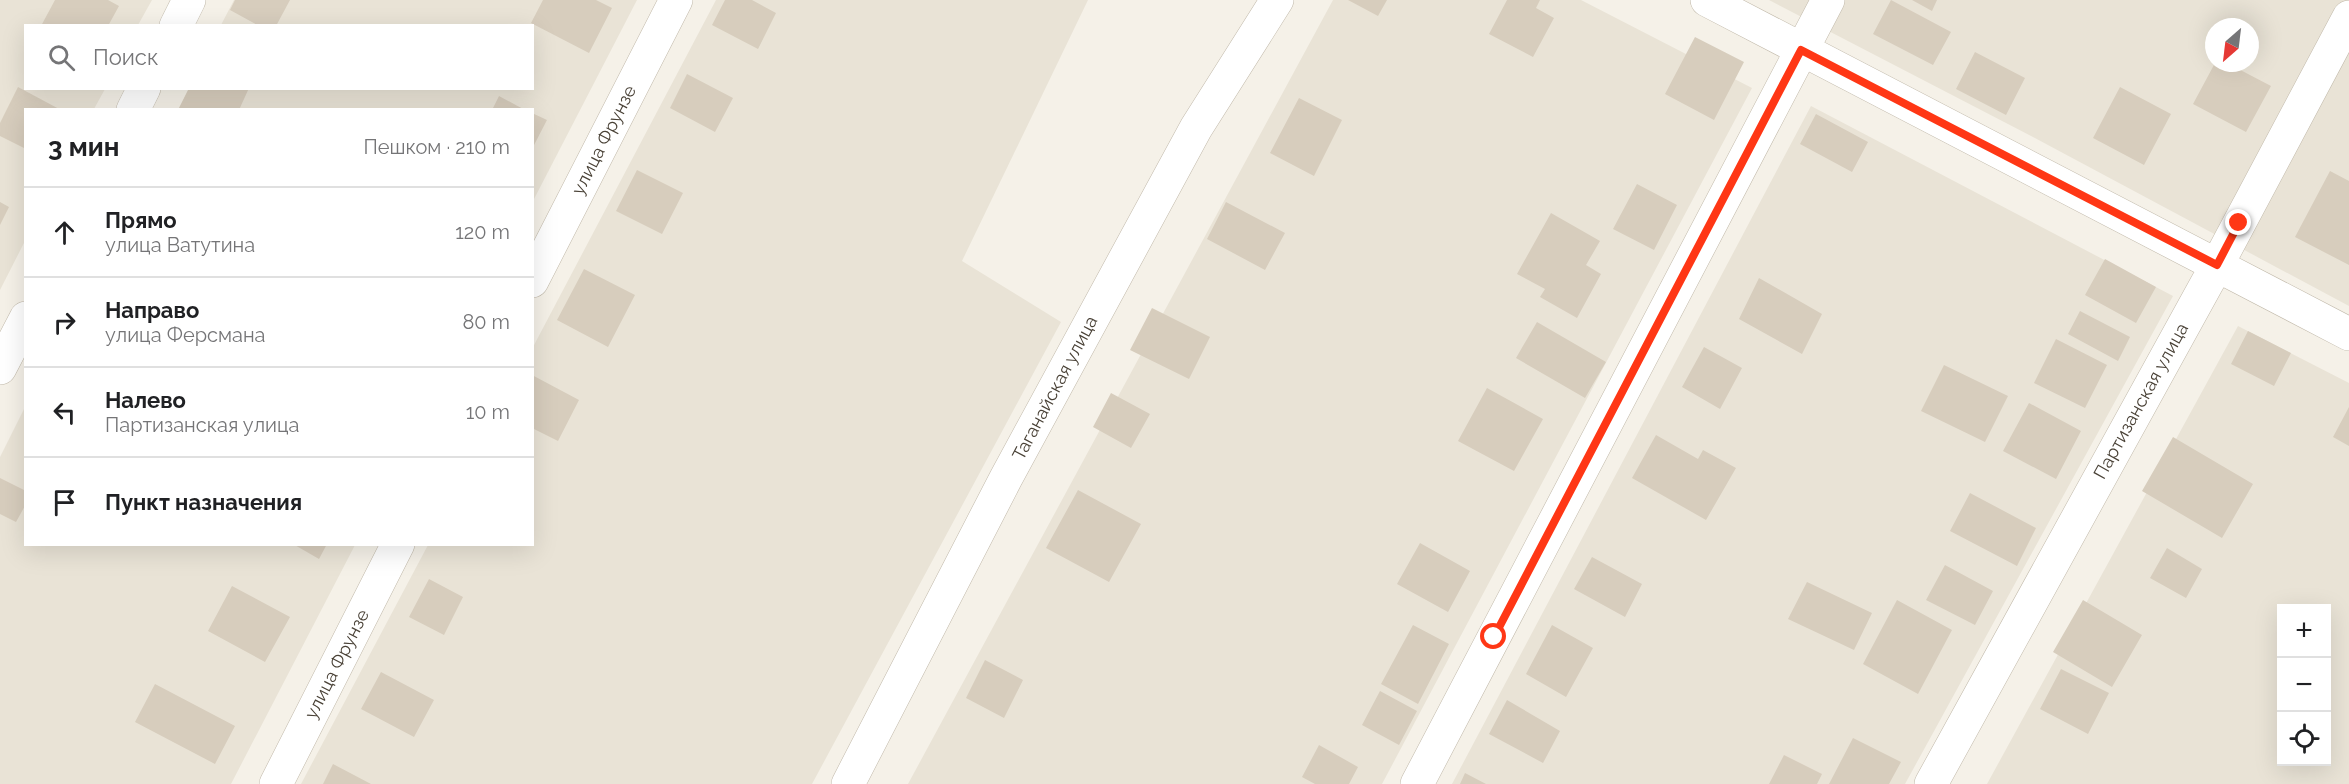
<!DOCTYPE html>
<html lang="ru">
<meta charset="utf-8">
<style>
body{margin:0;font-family:Raleway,sans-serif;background:#f2f2f2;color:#202124}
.controls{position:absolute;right:18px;bottom:18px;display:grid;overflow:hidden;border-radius:0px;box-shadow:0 6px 24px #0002}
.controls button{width:54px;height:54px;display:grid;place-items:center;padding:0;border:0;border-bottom:2px solid #e0e0e0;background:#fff;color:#202124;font:30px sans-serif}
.compass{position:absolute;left:2205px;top:18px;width:54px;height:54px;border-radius:50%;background:#fff;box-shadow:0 6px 24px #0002;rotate:208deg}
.stop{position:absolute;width:18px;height:18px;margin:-14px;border:4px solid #ff3715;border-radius:50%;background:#fff}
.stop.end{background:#ff3715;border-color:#fff;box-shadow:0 2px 6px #0008}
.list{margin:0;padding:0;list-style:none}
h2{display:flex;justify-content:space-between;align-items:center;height:78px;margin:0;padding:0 24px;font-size:26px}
h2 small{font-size:20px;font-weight:400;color:#757577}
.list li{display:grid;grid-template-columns:39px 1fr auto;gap:18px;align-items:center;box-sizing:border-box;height:90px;padding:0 24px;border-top:2px solid #e0e0e0}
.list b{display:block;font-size:22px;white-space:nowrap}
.list p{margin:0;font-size:20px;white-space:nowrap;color:#757577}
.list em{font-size:20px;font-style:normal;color:#757577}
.icon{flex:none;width:33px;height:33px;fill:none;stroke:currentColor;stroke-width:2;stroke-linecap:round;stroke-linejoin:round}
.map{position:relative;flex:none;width:2349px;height:784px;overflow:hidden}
.search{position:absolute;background:#fff;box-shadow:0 6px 24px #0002;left:24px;top:24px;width:510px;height:66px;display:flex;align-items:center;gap:15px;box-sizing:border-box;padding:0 21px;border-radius:0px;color:#757577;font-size:22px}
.panel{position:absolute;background:#fff;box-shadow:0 6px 24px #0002;left:24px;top:108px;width:510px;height:438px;border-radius:0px}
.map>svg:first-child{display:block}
</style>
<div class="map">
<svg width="2349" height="784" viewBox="0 0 2349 784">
<rect width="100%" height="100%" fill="#f5f1e8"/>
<path fill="#e9e3d6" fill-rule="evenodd" d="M0 0H152L138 25 26 26V88L105 89 94 109 26 110 25 241 0 290Z
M234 0H637L533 201 532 110H178L189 89 532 88V26L221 25Z
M716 0H1088L962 261 1061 322 812 784H301L428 545 532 544 533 347Z
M1333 0H1581L1752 88 1382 784H908Z
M1769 0H2349V306L2033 137ZM2214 27H2250V63H2214Z
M1811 106 2173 296 1905 784H1452Z
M2238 326 2349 383V784H1987ZM2282 608H2326V762H2282Z
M25 407 26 544 355 545 231 784H0V457Z"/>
<path fill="#d7cdbd" d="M55 0H108L119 6 108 26H41Z
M235 0H290L276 26H259L230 10Z
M543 0H596L612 8 589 53 531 23Z
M725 0H752L776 13 758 49 712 25Z
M1348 0H1387L1378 16Z
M1507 0H1540L1536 8 1554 18 1533 57 1489 34Z
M1891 0 1951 32 1933 65 1873 34Z
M1912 0H1937L1932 11Z
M1695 37 1744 62 1714 120 1665 94Z
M1975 52 2025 78 2006 115 1956 89Z
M2215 63H2227L2271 86 2246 132 2193 104Z
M687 74 733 98 715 132 670 108Z
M18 87 61 110H26V149L0 136V123Z
M2120 87 2171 114 2144 165 2093 138Z
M189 88H249L239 110H182L179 108Z
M499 96 525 110H492Z
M1299 98 1342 120 1314 176 1270 153Z
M532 113 547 120 532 149Z
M1816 114 1868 142 1852 172 1800 144Z
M637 170 683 193 662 234 616 211Z
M2330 171 2349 181V265L2295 237Z
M1637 184 1677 205 1654 250 1613 229Z
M0 202 9 207 0 225Z
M1226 202 1285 233 1265 270 1207 239Z
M1551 213 1600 241 1586 265 1601 274 1577 318 1540 297 1545 289 1517 274Z
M2105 259 2156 287 2136 323 2085 295Z
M584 269 635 295 608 347 557 320Z
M1759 278 1822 314 1802 354 1739 319Z
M1152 308 1210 337 1189 379 1130 350Z
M2080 311 2130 337 2118 361 2068 334Z
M1537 322 1606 362 1585 398 1516 358Z
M2248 331 2291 353 2274 386 2231 364Z
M2056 339 2107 365 2085 408 2034 383Z
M1704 347 1742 368 1720 409 1682 387Z
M1944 365 2008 396 1985 442 1921 411Z
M532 375 579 400 558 441 532 428Z
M1487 388 1543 419 1514 471 1458 441Z
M1111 393 1150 414 1131 448 1093 427Z
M2029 403 2081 431 2056 479 2003 451Z
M2349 407V446L2333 437Z
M1656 435 1698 459 1703 450 1736 468 1706 520 1632 478Z
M2173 437 2253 484 2222 538 2142 491Z
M0 478 26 491V504L16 522 0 514Z
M1078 490 1141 524 1109 582 1046 548Z
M1970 493 2036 528 2017 566 1950 531Z
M1420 543 1470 571 1448 612 1397 584Z
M293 544H327L319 559Z
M2167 548 2202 569 2186 598 2150 578Z
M1592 557 1642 584 1625 617 1574 589Z
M1945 565 1993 591 1975 625 1926 600Z
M429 579 463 597 444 635 409 617Z
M1807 582 1872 613 1854 650 1788 619Z
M232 586 290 617 265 662 208 631Z
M1897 600 1952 630 1918 694 1863 664Z
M2083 600 2142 635 2112 687 2053 652Z
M1413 625 1449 644 1418 704 1381 684Z
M1552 625 1593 648 1566 697 1526 674Z
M985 660 1023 680 1004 718 966 698Z
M2061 669 2109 693 2088 734 2040 709Z
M381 672 434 700 414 737 361 709Z
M155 684 235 726 215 764 135 722Z
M1380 691 1417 711 1399 745 1362 725Z
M1507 700 1560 731 1543 763 1489 734Z
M1853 738 1901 762 1889 784H1829Z
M1319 745 1358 767 1349 784H1315L1302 777Z
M1784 755 1822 774 1817 784H1769Z
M333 764 371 784H323Z
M1465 773 1486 784H1460Z"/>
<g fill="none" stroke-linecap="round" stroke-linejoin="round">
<defs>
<path id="street" d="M1707 0 2349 334
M176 26 189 0
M133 110 144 88
M532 281 676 0
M0 368 26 318
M276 784 398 544
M848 784 1006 478 1196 128 1277 0
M1417 784 1828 0
M1931 784 2217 265 2349 17"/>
</defs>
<use href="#street" stroke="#c1b9aa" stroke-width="34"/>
<use href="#street" stroke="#fff" stroke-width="33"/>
</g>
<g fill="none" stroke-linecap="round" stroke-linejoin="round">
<path stroke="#ff3715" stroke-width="8" d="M1494 637 1801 50 2217 265 2239 223"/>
</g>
<g text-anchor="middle" stroke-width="4.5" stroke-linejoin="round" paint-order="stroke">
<g font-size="18" fill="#494136" stroke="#fff">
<text transform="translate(604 140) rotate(-63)" y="6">улица Фрунзе</text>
<text transform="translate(1055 388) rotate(-62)" y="6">Таганайская улица</text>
<text transform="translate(2141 401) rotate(-61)" y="6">Партизанская улица</text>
<text transform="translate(337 664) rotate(-63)" y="6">улица Фрунзе</text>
</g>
</g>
</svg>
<div class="controls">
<button>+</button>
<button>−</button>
<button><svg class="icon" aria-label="locate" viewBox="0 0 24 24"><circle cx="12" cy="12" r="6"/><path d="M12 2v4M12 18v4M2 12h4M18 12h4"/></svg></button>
</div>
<svg class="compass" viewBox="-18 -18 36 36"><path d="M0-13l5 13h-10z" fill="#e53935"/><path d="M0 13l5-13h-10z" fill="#757577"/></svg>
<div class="stop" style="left:1494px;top:637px"></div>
<div class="stop end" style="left:2239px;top:223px"></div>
<div class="search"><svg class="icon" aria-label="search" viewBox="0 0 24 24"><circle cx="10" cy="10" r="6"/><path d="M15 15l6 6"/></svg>Поиск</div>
<section class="panel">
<h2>3 мин<small>Пешком · 210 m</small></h2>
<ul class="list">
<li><svg class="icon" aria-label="ahead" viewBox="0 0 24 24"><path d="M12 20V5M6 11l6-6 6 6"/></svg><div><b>Прямо</b><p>улица Ватутина</p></div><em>120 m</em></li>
<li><svg class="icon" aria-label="right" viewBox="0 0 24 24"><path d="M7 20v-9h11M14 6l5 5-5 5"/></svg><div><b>Направо</b><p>улица Ферсмана</p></div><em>80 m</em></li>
<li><svg class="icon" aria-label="left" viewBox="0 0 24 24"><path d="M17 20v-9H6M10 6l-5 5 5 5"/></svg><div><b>Налево</b><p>Партизанская улица</p></div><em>10 m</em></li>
<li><svg class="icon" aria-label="arrive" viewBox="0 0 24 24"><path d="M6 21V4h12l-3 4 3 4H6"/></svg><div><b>Пункт назначения</b></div></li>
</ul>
</section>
</div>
